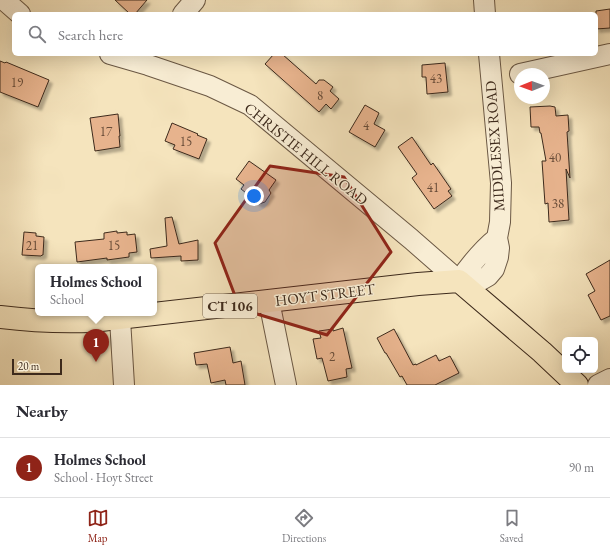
<!DOCTYPE html>
<meta charset="utf-8">
<style>
body{margin:0;font-family:"EB Garamond",serif;background:#f7f7f7;color:#2b2b33}
.controls{position:absolute;right:12px;bottom:12px;display:grid;overflow:hidden;border-radius:6px;box-shadow:0 4px 16px #0002}
.controls button{width:36px;height:36px;display:grid;place-items:center;padding:0;border:0;border-bottom:1px solid #e1e1e2;background:#fff;color:#2b2b33;font:20px sans-serif}
.compass{position:absolute;left:514px;top:68px;width:36px;height:36px;border-radius:50%;background:#fff;box-shadow:0 4px 16px #0002;rotate:269deg}
.scale{position:absolute;left:12px;bottom:10px;width:50px;box-sizing:border-box;padding-left:4px;border:2px solid #3d2a1c;border-top:0;font-size:11px;line-height:14px;white-space:nowrap;color:#3d2a1c;-webkit-text-stroke:3px #f8edd4;paint-order:stroke}
.you{position:absolute;left:254px;top:196px;width:14px;height:14px;margin:-10px;border:3px solid #fff;border-radius:50%;background:#1a73e8;box-shadow:0 0 0 6px #1a73e833}
.badge{display:grid;place-items:center;width:26px;height:26px;border-radius:50%;background:#8f2418;color:#fff;font-size:13px;font-weight:700}
.pin{position:absolute;translate:-50% -33px;filter:drop-shadow(0 1px 2px #0008)}
.pin::after{content:'';position:absolute;top:21px;width:14px;height:12px;background:inherit;clip-path:polygon(0 0,100% 0,50% 100%)}
.popup{position:absolute;left:35px;top:264px;width:122px;height:52px;box-sizing:border-box;display:grid;place-content:center;border-radius:6px;background:#fff;filter:drop-shadow(0 1px 3px #0005);font-size:13px;white-space:nowrap;color:#7c7c81}
.popup b{font-size:15px;color:#2b2b33}
.popup::after{content:'';position:absolute;left:50%;top:100%;margin-left:-8px;border:8px solid transparent;border-top-color:#fff}
.list{margin:0;padding:0;list-style:none}
h2{display:flex;justify-content:space-between;align-items:center;height:52px;margin:0;padding:0 16px;font-size:17px}
h2 small{font-size:13px;font-weight:400;color:#7c7c81}
.list li{display:grid;grid-template-columns:26px 1fr auto;gap:12px;align-items:center;box-sizing:border-box;height:60px;padding:0 16px;border-top:1px solid #e1e1e2}
.list b{display:block;font-size:15px;white-space:nowrap}
.list p{margin:0;font-size:13px;white-space:nowrap;color:#7c7c81}
.list em{font-size:13px;font-style:normal;color:#7c7c81}
.icon{flex:none;width:22px;height:22px;fill:none;stroke:currentColor;stroke-width:2;stroke-linecap:round;stroke-linejoin:round}
.map{position:relative;flex:none;width:610px;height:385px;overflow:hidden}
.search{position:absolute;background:#fff;box-shadow:0 4px 16px #0002;left:12px;right:12px;top:12px;height:44px;display:flex;align-items:center;gap:10px;box-sizing:border-box;padding:0 14px;border-radius:6px;color:#7c7c81;font-size:15px}
.sheet{height:112px;background:#fff}
nav{display:flex;justify-content:space-around;align-items:center;box-sizing:border-box;height:56px;border-top:1px solid #e1e1e2;background:#fff;font-size:11px;color:#7c7c81}
nav a{display:grid;justify-items:center;gap:2px}
nav .on{color:#8f2418}
.map>svg:first-child{display:block}
</style>
<div class="map">
<svg width="610" height="385" viewBox="0 0 610 385">
<defs>
<filter id="shadow"><feDropShadow dx="3.5" dy="3.5" stdDeviation="1" flood-color="#0004"/></filter>
</defs>
<rect width="100%" height="100%" fill="#f5e4bd"/>
<filter id="stains"><feTurbulence type="fractalNoise" baseFrequency=".005" numOctaves="4"/><feColorMatrix values="0 0 0 0 .2 0 0 0 0 .09 0 0 0 0 .02 0 0 0 .5 -.17"/></filter>
<radialGradient id="worn" r=".72"><stop offset=".6" stop-color="#630" stop-opacity="0"/><stop offset="1" stop-color="#630" stop-opacity=".3"/></radialGradient>
<path fill="#e7b38d" stroke="#3d2a1c" filter="url(#shadow)" d="M115 0H147L135 14H130Z
M610 9V28L596 29V11Z
M274 54H282L316 84 319 80H324L333 87 330 91 339 99 331 109 326 104 319 112 265 64Z
M0 61 5 63 6 62 49 80 38 107 0 92Z
M445 63 448 92 427 94 426 77H422V65Z
M365 105 379 113 374 124 385 130 375 147 349 132Z
M550 106 555 107 556 116 568 115 569 131 567 132 570 178 566 169 569 220 549 222 548 203 545 204 542 161H546L541 133H540L539 127H531L530 107Z
M118 114 120 136H119L120 147 95 151 90 118Z
M172 123 198 134 197 135 207 139 199 159 173 149 175 145 165 141Z
M412 137 431 165 433 163 451 189 448 191 452 196 434 209 412 178 417 174 398 147Z
M249 161 276 180 269 190 271 193 265 202 259 204 249 197 250 196 241 189 244 185 236 179Z
M172 217 179 244 198 240V260L181 261V256L151 258 150 249 167 246 165 218Z
M117 231V233L127 232V235L135 234 137 252 129 253V257L107 260V258L77 262 75 242 104 239V233Z
M24 232 36 233V236L44 237 43 255H42L41 256 22 255Z
M610 260V316L601 320 588 295 595 291 586 274Z
M343 328 352 368 346 369 347 377 328 381 322 358 317 359 313 339 321 338 319 331 333 329V331Z
M394 329 413 365 416 364V365L436 355 439 361 450 356 459 373 435 385H407L402 376 400 377 386 353H385L377 338Z
M230 347 233 363 241 361 245 385H226L225 380 211 383 207 364 196 365 194 353Z"/>
<g fill="none" stroke-linecap="round" stroke-linejoin="round">
<defs>
<path id="minor" d="M4 0 20 14
M484 0 485 14
M183 14 195 0
M110 54 148 65 210 86 250 105 411 239 459 281
M520 74 610 54
M459 281 470 282H476L481 280 488 276 494 269 498 257 499 248 497 238 500 222 501 183 489 54
M459 281C470 265 482 250 497 238
M269 301 286 385
M120 319 124 385
M598 385 610 379"/>
<path id="major" d="M0 317C31 321 61 322 92 321L418 284 459 281 542 352 577 385"/>
</defs>
<use href="#minor" stroke="#6b5844" stroke-width="22"/>
<use href="#major" stroke="#3d2a1c" stroke-width="24"/>
<use href="#minor" stroke="#f8edd4" stroke-width="20"/>
<use href="#major" stroke="#f5e4bd" stroke-width="22"/>
</g>
<path fill="#8f2418" fill-opacity="0.2" stroke="#8f2418" stroke-width="3" stroke-linejoin="round" d="M270 166 344 177 391 252 327 335 240 309 215 243Z"/>
<g text-anchor="middle" stroke-width="3" stroke-linejoin="round" paint-order="stroke">
<g font-size="13" fill="#684c38">
<text x="436" y="83">43</text>
<text x="17" y="87">19</text>
<text x="320" y="100">8</text>
<text x="366" y="130">4</text>
<text x="106" y="136">17</text>
<text x="186" y="146">15</text>
<text x="555" y="162">40</text>
<text x="433" y="192">41</text>
<text x="558" y="208">38</text>
<text x="32" y="250">21</text>
<text x="114" y="250">15</text>
<text x="332" y="361">2</text>
</g>
<rect fill="#f8edd4" stroke="#756453" stroke-width="1" x="203" y="294" width="54" height="24" rx="3"/>
<g font-size="14" font-weight="bold" fill="#3d2a1c">
<text x="230" y="311">CT 106</text>
</g>
<g font-size="15" fill="#3d2a1c" stroke="#f8edd4">
<text transform="translate(495 146) rotate(-94)" y="5">MIDDLESEX ROAD</text>
<text transform="translate(306 154) rotate(39)" y="5">CHRISTIE HILL ROAD</text>
<text transform="translate(325 295) rotate(-7)" y="5">HOYT STREET</text>
</g>
</g>
<rect width="100%" height="100%" filter="url(#stains)"/>
<rect width="100%" height="100%" fill="url(#worn)"/>
</svg>
<div class="controls">
<button><svg class="icon" aria-label="locate" viewBox="0 0 24 24"><circle cx="12" cy="12" r="6"/><path d="M12 2v4M12 18v4M2 12h4M18 12h4"/></svg></button>
</div>
<svg class="compass" viewBox="-18 -18 36 36"><path d="M0-13l5 13h-10z" fill="#e53935"/><path d="M0 13l5-13h-10z" fill="#7c7c81"/></svg>
<div class="scale">20 m</div>
<div class="you"></div>
<div class="pin badge" style="left:96px;top:362px">1</div>
<div class="popup"><b>Holmes School</b>School</div>
<div class="search"><svg class="icon" aria-label="search" viewBox="0 0 24 24"><circle cx="10" cy="10" r="6"/><path d="M15 15l6 6"/></svg>Search here</div>
</div>
<section class="sheet">
<h2>Nearby<small></small></h2>
<ul class="list">
<li><span class="badge">1</span><div><b>Holmes School</b><p>School · Hoyt Street</p></div><em>90 m</em></li>
</ul>
</section>
<nav>
<a class="on"><svg class="icon" aria-label="map" viewBox="0 0 24 24"><path d="M3 6l6-2 6 2 6-2v14l-6 2-6-2-6 2zM9 4v14M15 6v14"/></svg>Map</a>
<a><svg class="icon" aria-label="directions" viewBox="0 0 24 24"><path d="M12 3l9 9-9 9-9-9zM9 14v-3h6M13 9l2 2-2 2"/></svg>Directions</a>
<a><svg class="icon" aria-label="saved" viewBox="0 0 24 24"><path d="M7 4h10v16l-5-4-5 4z"/></svg>Saved</a>
</nav>
